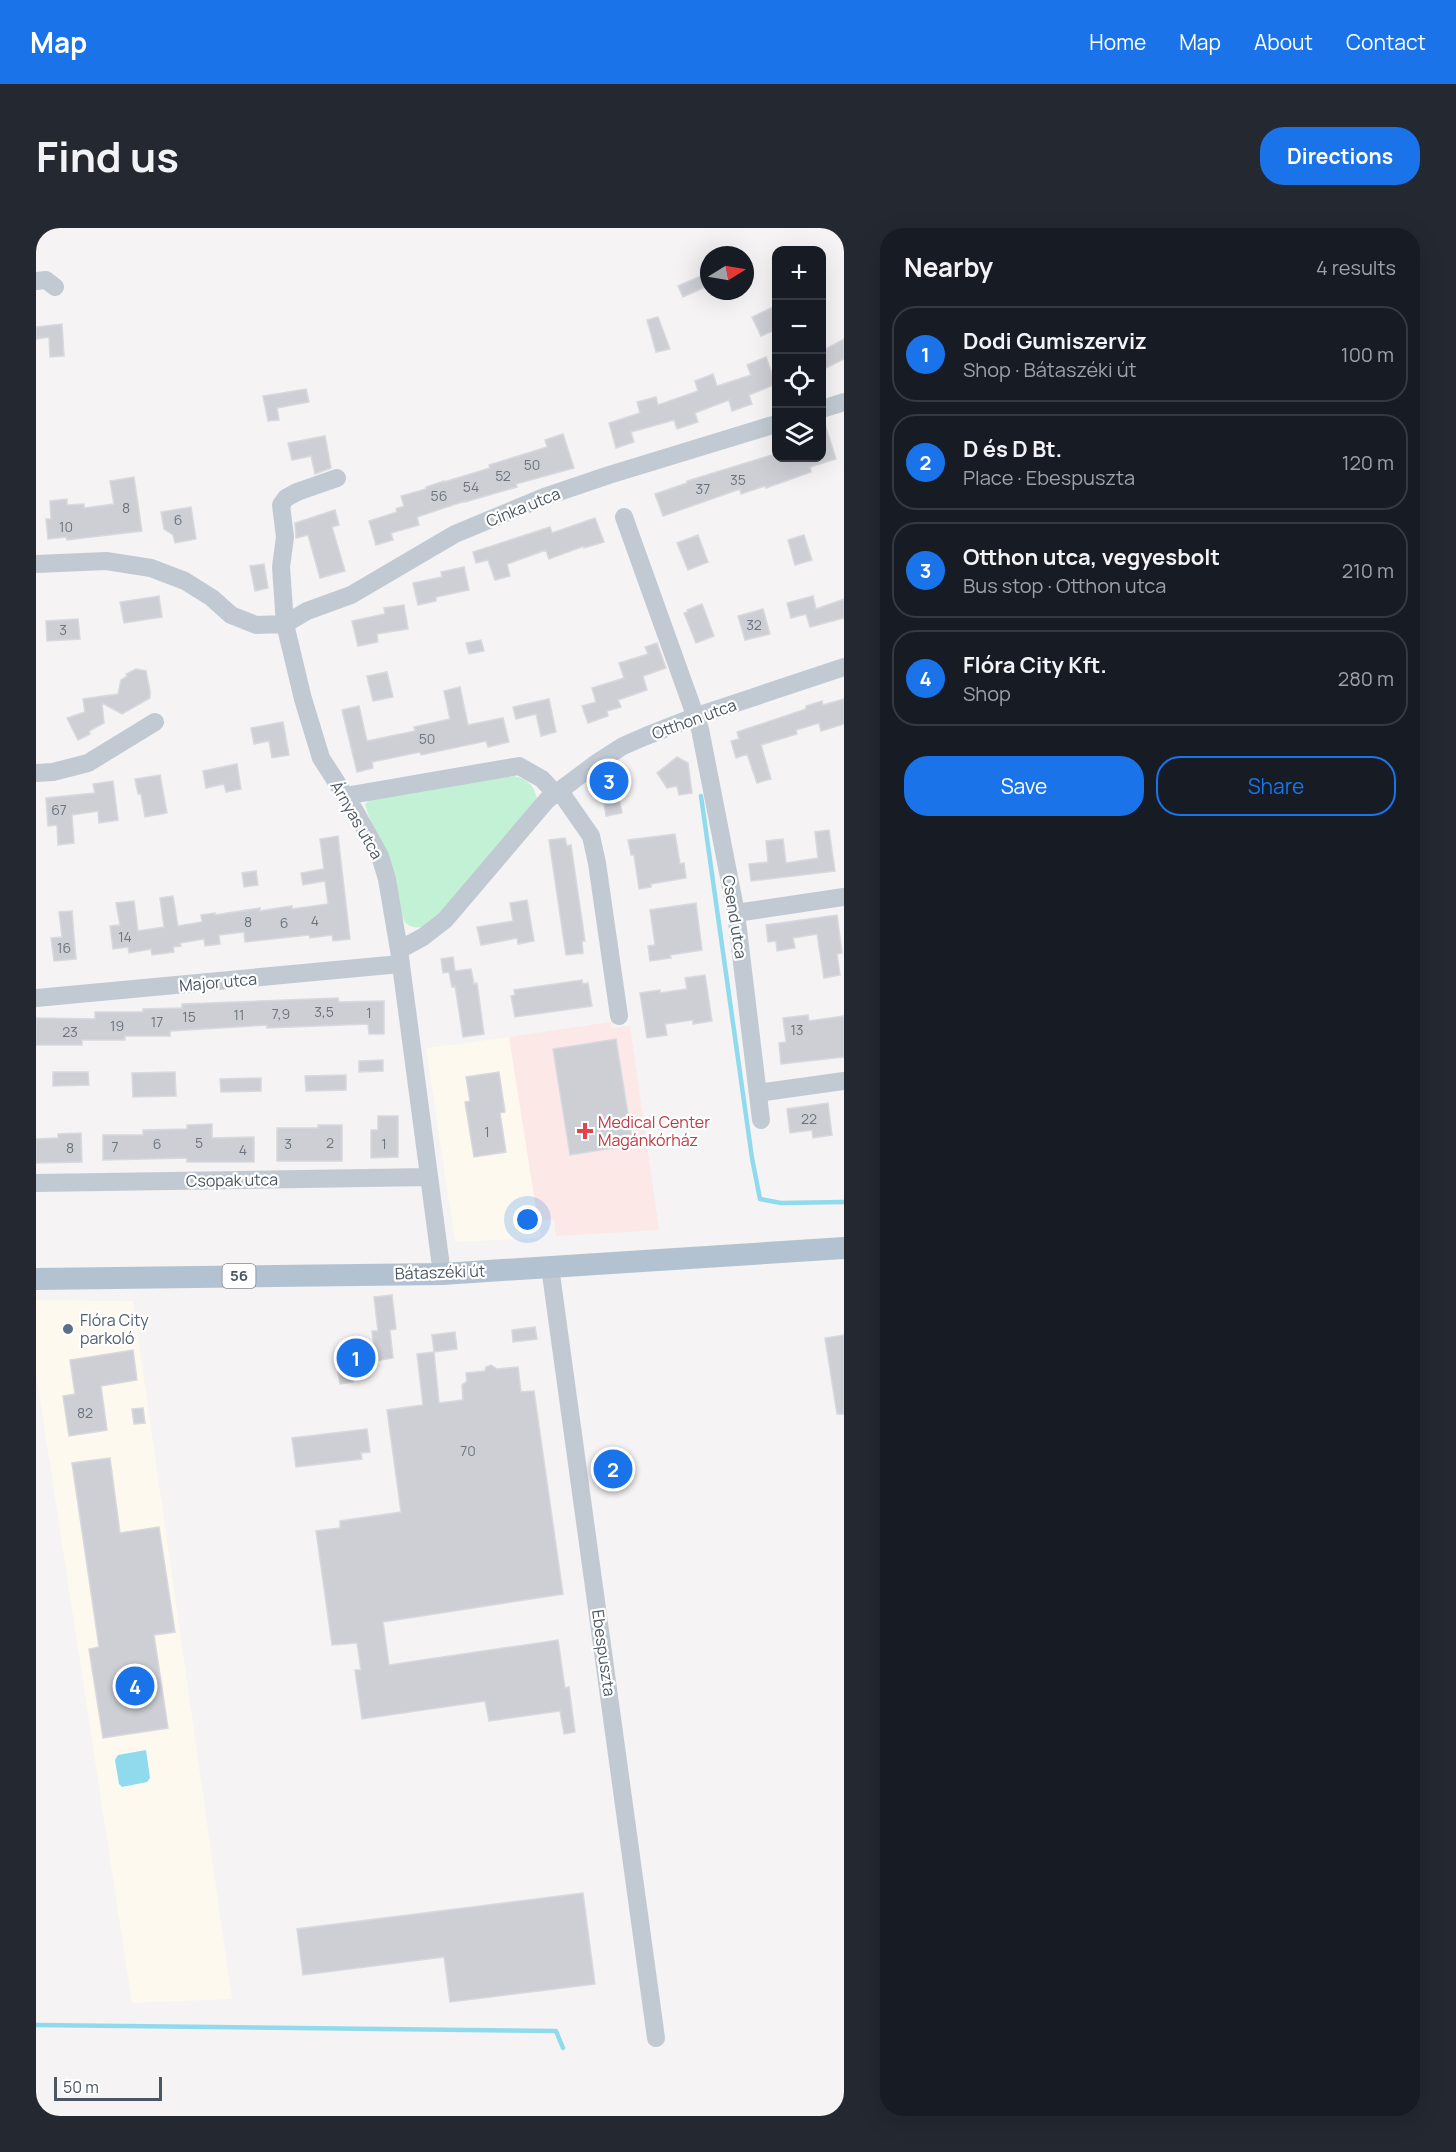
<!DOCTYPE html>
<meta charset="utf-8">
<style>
body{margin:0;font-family:Manrope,sans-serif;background:#242831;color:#f1f3f6}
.controls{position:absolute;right:18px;top:18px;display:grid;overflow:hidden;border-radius:12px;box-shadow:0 6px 24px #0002}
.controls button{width:54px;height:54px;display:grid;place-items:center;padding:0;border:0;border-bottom:2px solid #363941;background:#171b24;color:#f1f3f6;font:30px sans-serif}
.compass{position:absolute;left:664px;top:18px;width:54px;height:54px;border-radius:50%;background:#171b24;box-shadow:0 6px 24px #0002;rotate:79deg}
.scale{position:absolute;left:18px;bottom:15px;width:108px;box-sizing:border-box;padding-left:6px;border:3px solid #4a5661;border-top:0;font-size:16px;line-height:21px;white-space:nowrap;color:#4a5661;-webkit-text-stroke:4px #fff;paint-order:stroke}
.you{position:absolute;left:492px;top:992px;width:21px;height:21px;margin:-15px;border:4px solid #fff;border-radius:50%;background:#1a73e8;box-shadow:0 0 0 9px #1a73e833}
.badge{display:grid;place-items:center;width:39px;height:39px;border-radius:50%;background:#1a73e8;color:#fff;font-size:20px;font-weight:700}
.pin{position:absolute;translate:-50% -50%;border:3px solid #fff;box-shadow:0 2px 6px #0006}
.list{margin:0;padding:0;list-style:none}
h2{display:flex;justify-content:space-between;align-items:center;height:78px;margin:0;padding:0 24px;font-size:26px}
h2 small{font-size:20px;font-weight:400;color:#9ea1a6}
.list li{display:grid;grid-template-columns:39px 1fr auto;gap:18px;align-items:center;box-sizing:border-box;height:96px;margin:0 12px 12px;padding:0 12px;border:2px solid #363941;border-radius:24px}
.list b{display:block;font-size:22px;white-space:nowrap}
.list p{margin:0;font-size:20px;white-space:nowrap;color:#9ea1a6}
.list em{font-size:20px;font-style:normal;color:#9ea1a6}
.actions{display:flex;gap:12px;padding:18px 24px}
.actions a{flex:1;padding:14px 0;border:2px solid #1a73e8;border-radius:24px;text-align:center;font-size:21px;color:#1a73e8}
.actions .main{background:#1a73e8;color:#fff}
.icon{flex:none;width:33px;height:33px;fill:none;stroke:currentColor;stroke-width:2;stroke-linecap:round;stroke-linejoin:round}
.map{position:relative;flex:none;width:808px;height:1888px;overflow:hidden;border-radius:24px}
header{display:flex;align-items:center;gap:36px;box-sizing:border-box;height:84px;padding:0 30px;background:#1a73e8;color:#fff}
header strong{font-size:28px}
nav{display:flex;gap:33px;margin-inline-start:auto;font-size:21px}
.intro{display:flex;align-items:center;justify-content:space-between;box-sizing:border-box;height:144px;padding:0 36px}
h1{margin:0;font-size:42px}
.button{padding:15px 27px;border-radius:24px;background:#1a73e8;color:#fff;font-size:21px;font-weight:700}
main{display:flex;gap:36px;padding:0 36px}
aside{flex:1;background:#171b24;border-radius:24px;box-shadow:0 6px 24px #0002}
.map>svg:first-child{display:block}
</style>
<header>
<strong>Map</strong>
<nav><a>Home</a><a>Map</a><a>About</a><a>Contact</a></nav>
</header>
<div class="intro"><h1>Find us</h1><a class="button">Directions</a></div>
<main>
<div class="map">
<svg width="808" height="1888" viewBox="0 0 808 1888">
<rect width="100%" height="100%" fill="#f5f3f3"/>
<path fill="#fdf9ef" d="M473 809 505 1010 419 1014 390 820Z
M0 1072 97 1073 196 1771 96 1775 0 1145Z"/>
<path fill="#fce8e6" d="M575 794V800L594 798 623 1002 520 1008 518 991 502 993 473 809Z"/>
<path fill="#c3f1d5" d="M478 548C492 551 499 558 501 572 471 609 444 649 409 681 404 686 399 692 392 696 386 700 377 701 371 696 364 690 362 663 360 652 353 625 336 603 329 576L335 570Z"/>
<path fill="#90daee" d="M110 1522 114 1550 111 1554 86 1559 83 1556 79 1532 82 1527Z"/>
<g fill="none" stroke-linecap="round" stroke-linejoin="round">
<path stroke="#90daee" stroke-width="4.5" d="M665 568 716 930 724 971 745 975 808 974
M0 1797 520 1803 527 1820"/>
</g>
<path fill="#cdcfd5" stroke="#d7d9de" stroke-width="1.5" d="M665 48 669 59 647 69 642 58Z
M737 79 741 87V101L725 108 716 89Z
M622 89 634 121 620 124 611 92Z
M26 96 28 128 14 129 13 109 0 111V99Z
M808 111V131L786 142V123Z
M730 129 740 156 713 167 716 176 696 183 693 172 659 185 662 194 641 201 638 192 595 204 598 214 580 220 573 195 604 185 601 174 620 169 622 177 662 163 659 153 677 146 681 158 715 147 711 137Z
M270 161 273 174 241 180 243 192 232 193 227 168Z
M786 193H788L800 231 774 239 775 244 730 260 729 258 705 266 704 261 627 288 619 266 651 255V253L739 226 740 230H786Z
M527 206 538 240 480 256 481 259 429 274V273L381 289 383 297 355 305 357 312 340 317 333 293 361 284 360 281 368 278 365 268 390 261V259L408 253V254L454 240 453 237 511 219 509 212Z
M289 208 295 240 279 246 275 228 256 232 252 215Z
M98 249 106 303 31 312 30 309 12 311 10 291H15L14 273 31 271V277L48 276V280L78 276 74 253Z
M155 279 160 311 139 315 137 307 128 301 125 284Z
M299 282 303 297 296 299 309 343 284 350 272 307 260 310 259 295Z
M559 290 568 314 548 320V318L513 331 510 322 471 336 474 348 459 352 452 332 440 335 437 324 514 299 516 305Z
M662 307 672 334 652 342 641 315Z
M768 307 776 332 759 337 752 312Z
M228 336 232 360 219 363 214 338Z
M428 339 433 362 400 369V373L382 377 377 355 406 349 405 344Z
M123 368 126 389 88 395 84 374Z
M777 368 780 381 808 371V390L774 399 770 386 755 390 751 375Z
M666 376 678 408 660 415 648 385 652 384 651 382Z
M368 377 372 401 341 406 342 414 322 418 316 393 349 386 348 380Z
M727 381 734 406 709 412 702 388Z
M42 391 44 411 11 413 10 393Z
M445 412 448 423 433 426 430 415Z
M621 415 630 440 607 448 611 462 582 472 585 479 571 483 572 488 552 495 546 478 560 474 556 460 588 450 583 435 612 426 609 419Z
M100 441 110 443 114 463V470L86 486 66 475 68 495 53 503 54 506 42 512 31 490 49 484 47 471 82 466 85 452 91 448 90 446Z
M351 444 357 469 337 473 331 448Z
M424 459 432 497 467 490 473 514 452 519 450 513 385 527 384 524 336 534 337 540 321 544 306 482 323 478 331 513 379 503 378 499 414 491 408 463Z
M513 471 520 504 505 508 500 486 480 491 477 479Z
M808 471V496L785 503 783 495 760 502 761 506 725 517 735 551 721 555 711 526 700 530 695 513 703 511 701 504 770 481V478L786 473 787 477Z
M247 494 253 527 236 530 233 513 218 516 215 500Z
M641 529 652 535 656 565 643 567 641 558 631 560 621 545Z
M201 536 205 561 190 564 188 556 170 560 167 543Z
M124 547 131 585 109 589 105 566H102L99 551Z
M77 553 82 592 63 595 62 583 36 587 38 615 22 617 21 597 12 598 10 570 59 565 57 556Z
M581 560 586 585 570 588 566 563Z
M793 602 799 643 715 653 713 636 732 634 730 613 747 611 750 635 782 630 779 604Z
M639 606 644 636 648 635 650 650 615 656V659L603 661 598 627H595L592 612Z
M302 608 314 711 297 713 296 707 274 710 273 707 209 714 208 704 183 707 184 716 169 718 168 711 144 715 145 718 137 719 138 724 116 727 115 721 93 725 92 719 77 721 74 698 84 697 80 675 98 673 102 703 128 699 124 670 137 668 142 698 166 694 165 687 179 685V687L224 680V683L256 678V681L292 676 289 653 267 657 265 645 288 641 284 611Z
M529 610 531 618 535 617 549 713H546L547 725 530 727 513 612Z
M220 643 222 657 208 659 206 645Z
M491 672 498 713 482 716 481 710 445 717 441 699 477 693 474 675Z
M660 675 666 722 634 727 635 730 614 733 612 718 619 717 614 682Z
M36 683 40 731 18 733 15 710 26 709 23 684Z
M801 687 806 725 801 726 804 747 788 750 781 706 757 710 759 720 741 723 740 713 732 714 730 697Z
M417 729 419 743 435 741 438 756 441 755 448 806 427 809 419 758 416 759 413 744 407 745 405 731Z
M669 747 676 793 657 796V792L629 796 631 807 611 810 604 765 624 762V765L651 761 649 750Z
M546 752 547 756 552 755 556 778 479 789 475 768 479 767 478 762Z
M302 770 303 774 348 773V806H333L332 796 231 800V797L134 803V808H89V812H46V817H0V790L59 791V784H107V781L146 780V776Z
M772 787 773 793 808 788V829L745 836 743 815 750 814 747 790Z
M580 811 597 917 534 927 517 821Z
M347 832V843L323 844V833Z
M17 844H52L53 857 17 858Z
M139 844 140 868 97 869 96 845Z
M463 844 469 884 464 885 470 924 438 929 429 874 434 873 430 849Z
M310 847V862L270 863 269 848Z
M225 850V863L185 864 184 851Z
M792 875 796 907 777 910 776 902 754 905 751 881Z
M342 888H362V929L335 930V902H342Z
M176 896V910L218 909V934H151V930L67 932V907H107V902L151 901V897Z
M282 897H306V933H241V900H282Z
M45 905 46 934 0 935V911L22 910V906Z
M356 1067 360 1101 354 1102 357 1130 340 1133 336 1103H342L338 1069Z
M499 1099 501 1111 477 1114 476 1102Z
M419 1104 421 1121 398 1124 396 1107Z
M808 1107V1186H801L789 1110Z
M97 1122 101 1152 65 1158 71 1202 33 1208 27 1168 39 1166 34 1132Z
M398 1124 403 1175 427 1172 426 1157 431 1153 430 1145 449 1143 450 1139 455 1137 461 1141 482 1139 485 1164 498 1163 527 1366 347 1394 353 1437 522 1412 529 1460 533 1459 539 1504 528 1506 524 1483 453 1493 449 1473 326 1491 319 1442H325L321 1415 296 1417 280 1303 304 1300V1293L365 1284 351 1182 387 1177 381 1126Z
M315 1142 317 1154 304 1156 302 1144Z
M107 1180 109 1195 98 1196 96 1181Z
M331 1201 334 1224 325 1225 326 1231 260 1239 256 1210Z
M74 1230 84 1305 123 1299 139 1404 118 1407 132 1500 67 1510 53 1421 63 1419 36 1235Z
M590 1232 592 1246 564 1251 561 1236Z
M547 1665 559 1756 414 1774 408 1729 267 1747 261 1701Z"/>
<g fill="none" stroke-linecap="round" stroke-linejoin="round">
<path stroke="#c1cad2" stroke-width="18" d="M0 53 10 52 19 59
M786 181 808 174
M301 250 261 264 250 270 245 277 249 309 245 339 249 396 267 471 285 530 319 583 344 628 351 651 363 722 406 1046
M588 289 664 501 700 685 725 892
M0 336 70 333 115 340 149 353 176 370 195 387 220 397 249 396
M249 396 271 383 315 367 419 306 508 269 573 247 740 196
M0 545 17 544 52 535 119 494
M523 562 555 608 561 635 583 788
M309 568 483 538 506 551 519 565
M700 685 808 669
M363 722 387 709 409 692 511 572 562 534 587 518 610 508 661 488 808 439
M0 770 364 736
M722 865 808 853
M0 955 393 949
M514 1039 620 1810"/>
<path stroke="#b3c2d1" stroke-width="22" d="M0 1051 406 1046 808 1020"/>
</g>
<path fill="#e0444e" stroke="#fff" stroke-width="2" d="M546 894h6v6h6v6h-6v6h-6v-6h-6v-6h6z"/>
<circle fill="#5c6f8a" stroke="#fff" stroke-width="2" cx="32" cy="1101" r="6"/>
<g text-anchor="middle" stroke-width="4.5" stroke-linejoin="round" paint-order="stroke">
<g font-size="14" fill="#6b747e">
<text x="496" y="242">50</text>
<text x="467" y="253">52</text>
<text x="702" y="257">35</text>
<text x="435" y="264">54</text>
<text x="667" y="266">37</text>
<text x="403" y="273">56</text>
<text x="90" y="285">8</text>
<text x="142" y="297">6</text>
<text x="30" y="304">10</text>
<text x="718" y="402">32</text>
<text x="27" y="407">3</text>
<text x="391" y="516">50</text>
<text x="23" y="587">67</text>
<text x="279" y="698">4</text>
<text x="212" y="699">8</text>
<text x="248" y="700">6</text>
<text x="89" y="714">14</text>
<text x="28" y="725">16</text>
<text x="288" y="789">3,5</text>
<text x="333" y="790">1</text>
<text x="245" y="791">7,9</text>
<text x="203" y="792">11</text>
<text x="153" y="794">15</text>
<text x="121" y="799">17</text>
<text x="81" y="803">19</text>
<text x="761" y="807">13</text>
<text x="34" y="809">23</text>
<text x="773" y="896">22</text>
<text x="451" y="909">1</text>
<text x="163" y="920">5</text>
<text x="294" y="920">2</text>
<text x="121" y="921">6</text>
<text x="252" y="921">3</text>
<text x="348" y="921">1</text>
<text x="79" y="924">7</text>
<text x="34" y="925">8</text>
<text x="207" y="927">4</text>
<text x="49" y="1190">82</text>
<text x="432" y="1228">70</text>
</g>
<rect fill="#fff" stroke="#808990" stroke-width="1.5" x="186.5" y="1036" width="33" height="24" rx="4.5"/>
<g font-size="15" font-weight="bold" fill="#4a5661">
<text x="203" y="1053">56</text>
</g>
<g font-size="16" fill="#4a5661" stroke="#fff">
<text transform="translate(487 279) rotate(-22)" y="6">Cinka utca</text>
<text transform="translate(658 491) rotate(-20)" y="6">Otthon utca</text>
<text transform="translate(321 592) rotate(60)" y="6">Árnyas utca</text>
<text transform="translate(699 689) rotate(81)" y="6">Csend utca</text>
<text transform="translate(182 754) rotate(-5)" y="6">Major utca</text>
<text transform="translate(196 952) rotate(-1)" y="6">Csopak utca</text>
<text transform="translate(404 1044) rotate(-2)" y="6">Bátaszéki út</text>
<text transform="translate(568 1425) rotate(82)" y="6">Ebespuszta</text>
</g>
<g font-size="16" fill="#be3a42" stroke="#fff" text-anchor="start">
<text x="562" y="900">Medical Center<tspan x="562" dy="18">Magánkórház</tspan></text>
</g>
<g font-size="16" fill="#4e5e75" stroke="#fff" text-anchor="start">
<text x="44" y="1098">Flóra City<tspan x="44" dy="18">parkoló</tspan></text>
</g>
</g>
</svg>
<div class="controls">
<button>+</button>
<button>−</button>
<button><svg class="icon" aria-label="locate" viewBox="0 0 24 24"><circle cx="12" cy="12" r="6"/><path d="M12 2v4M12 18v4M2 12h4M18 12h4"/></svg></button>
<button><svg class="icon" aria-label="layers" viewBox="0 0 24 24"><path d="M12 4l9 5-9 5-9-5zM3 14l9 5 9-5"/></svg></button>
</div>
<svg class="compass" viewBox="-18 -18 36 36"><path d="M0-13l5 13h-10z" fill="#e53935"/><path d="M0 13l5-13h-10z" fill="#9ea1a6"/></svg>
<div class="scale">50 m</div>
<div class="you"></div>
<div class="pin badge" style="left:320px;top:1130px">1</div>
<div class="pin badge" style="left:577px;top:1241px">2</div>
<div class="pin badge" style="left:573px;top:553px">3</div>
<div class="pin badge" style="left:99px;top:1458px">4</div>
</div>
<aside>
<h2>Nearby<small>4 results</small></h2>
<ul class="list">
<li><span class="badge">1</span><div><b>Dodi Gumiszerviz</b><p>Shop · Bátaszéki út</p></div><em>100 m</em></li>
<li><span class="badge">2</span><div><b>D és D Bt.</b><p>Place · Ebespuszta</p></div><em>120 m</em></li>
<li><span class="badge">3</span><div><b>Otthon utca, vegyesbolt</b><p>Bus stop · Otthon utca</p></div><em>210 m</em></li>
<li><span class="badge">4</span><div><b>Flóra City Kft.</b><p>Shop</p></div><em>280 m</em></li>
</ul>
<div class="actions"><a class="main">Save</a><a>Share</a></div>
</aside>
</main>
